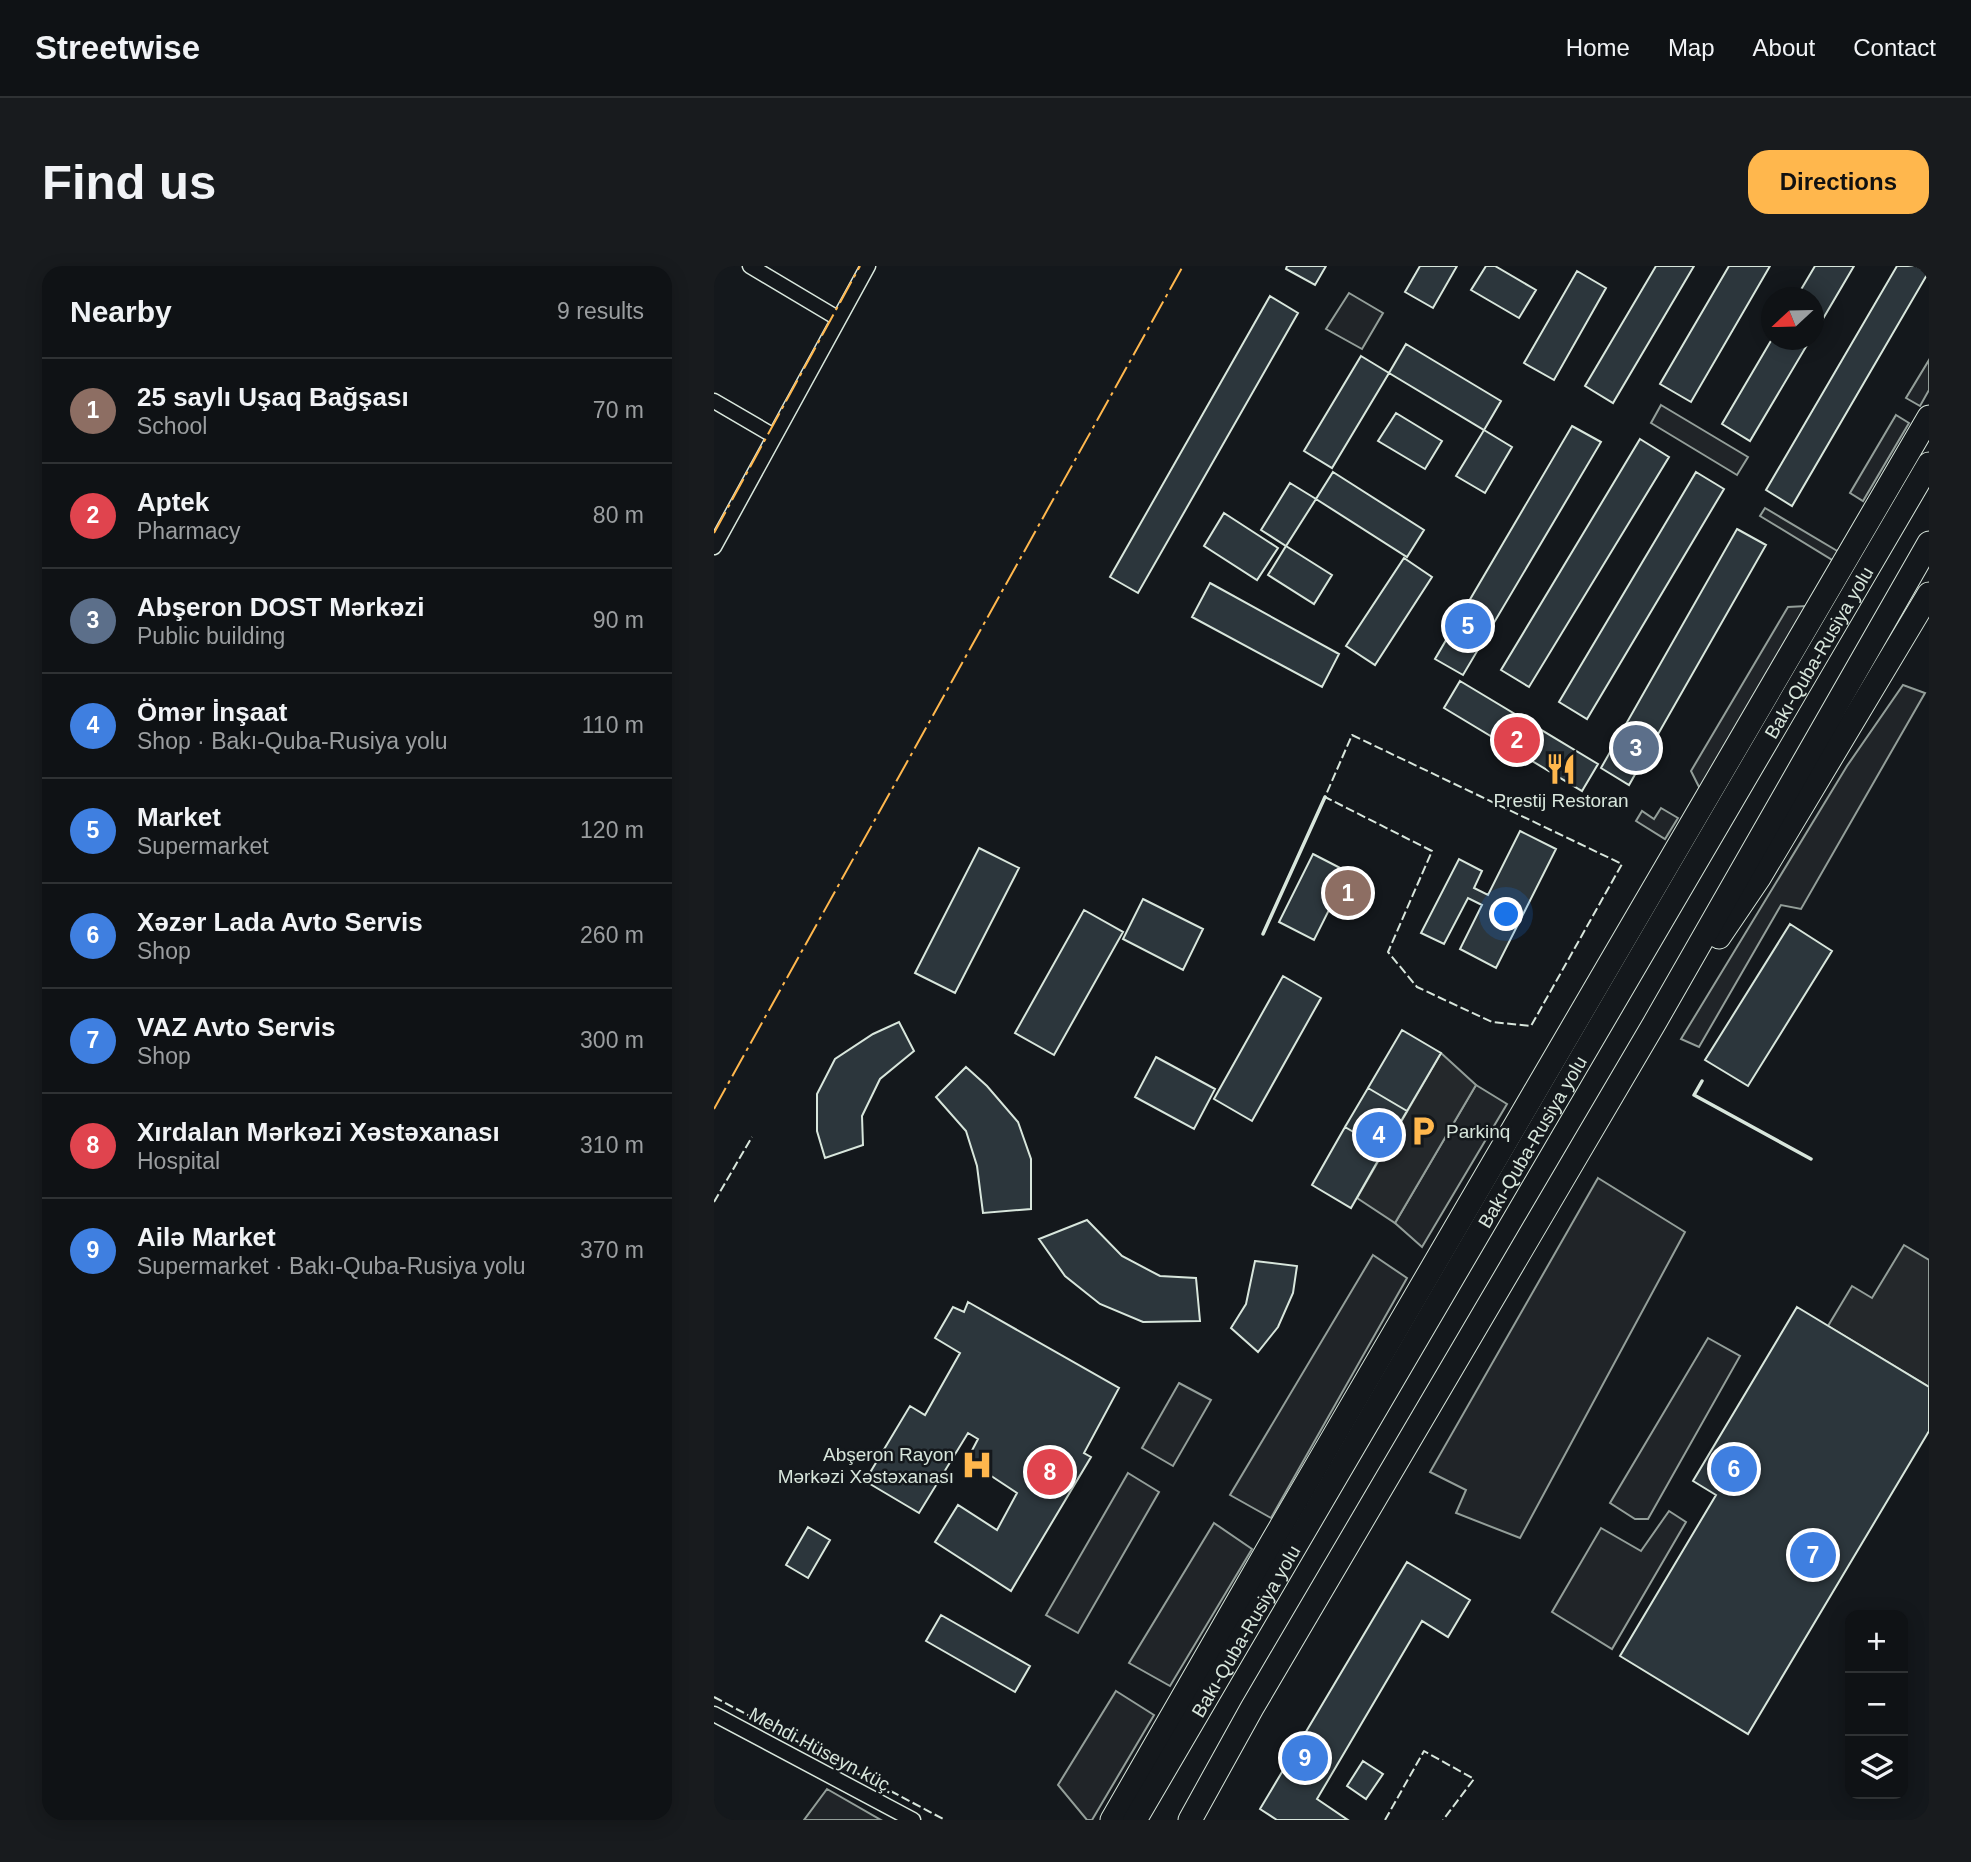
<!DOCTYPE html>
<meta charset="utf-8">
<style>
body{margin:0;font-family:Arial,sans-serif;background:#181b1e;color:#f1f3f6}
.controls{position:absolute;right:21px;bottom:21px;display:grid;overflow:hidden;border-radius:14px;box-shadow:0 4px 18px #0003}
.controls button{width:63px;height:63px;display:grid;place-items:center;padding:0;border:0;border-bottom:2px solid #2f3234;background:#0f1215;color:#f1f3f6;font:35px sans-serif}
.compass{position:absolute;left:1047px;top:21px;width:63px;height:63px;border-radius:50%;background:#0f1215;box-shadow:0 4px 18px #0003;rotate:248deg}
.you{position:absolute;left:793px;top:649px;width:24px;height:24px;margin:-18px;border:5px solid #fff;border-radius:50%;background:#1a73e8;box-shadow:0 0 0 10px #1a73e833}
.badge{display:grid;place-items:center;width:46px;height:46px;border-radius:50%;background:#ffb74d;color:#fff;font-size:23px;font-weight:700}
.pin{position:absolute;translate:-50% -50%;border:4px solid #fff;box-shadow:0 2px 7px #0006}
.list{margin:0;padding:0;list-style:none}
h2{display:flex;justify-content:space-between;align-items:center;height:91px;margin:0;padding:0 28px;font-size:30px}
h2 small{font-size:23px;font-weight:400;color:#9b9ea0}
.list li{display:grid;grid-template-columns:46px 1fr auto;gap:21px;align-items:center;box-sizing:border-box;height:105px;padding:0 28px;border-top:2px solid #2f3234}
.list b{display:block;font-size:26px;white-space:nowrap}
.list p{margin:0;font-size:23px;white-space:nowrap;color:#9b9ea0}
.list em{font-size:23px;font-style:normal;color:#9b9ea0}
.icon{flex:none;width:38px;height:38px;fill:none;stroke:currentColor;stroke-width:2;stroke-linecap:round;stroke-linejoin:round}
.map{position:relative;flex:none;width:1215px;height:1554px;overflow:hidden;border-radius:21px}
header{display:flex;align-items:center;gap:42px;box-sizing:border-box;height:98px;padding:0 35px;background:#0f1215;border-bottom:2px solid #2f3234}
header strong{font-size:33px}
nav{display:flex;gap:38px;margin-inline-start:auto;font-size:24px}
.intro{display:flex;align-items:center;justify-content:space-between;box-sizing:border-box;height:168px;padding:0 42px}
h1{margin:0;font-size:49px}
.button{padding:18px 32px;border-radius:21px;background:#ffb74d;color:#111;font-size:24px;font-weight:700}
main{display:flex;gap:42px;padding:0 42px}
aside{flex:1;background:#0f1215;border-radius:21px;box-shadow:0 4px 18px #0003}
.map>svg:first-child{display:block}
</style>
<header>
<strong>Streetwise</strong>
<nav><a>Home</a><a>Map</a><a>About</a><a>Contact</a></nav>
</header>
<div class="intro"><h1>Find us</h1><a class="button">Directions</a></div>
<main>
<aside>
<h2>Nearby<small>9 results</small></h2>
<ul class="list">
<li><span class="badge" style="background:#8d6e63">1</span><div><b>25 saylı Uşaq Bağşası</b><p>School</p></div><em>70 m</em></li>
<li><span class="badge" style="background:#e0444e">2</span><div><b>Aptek</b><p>Pharmacy</p></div><em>80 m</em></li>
<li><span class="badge" style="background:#5c6f8a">3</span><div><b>Abşeron DOST Mərkəzi</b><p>Public building</p></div><em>90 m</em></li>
<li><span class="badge" style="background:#3f7fe0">4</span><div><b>Ömər İnşaat</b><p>Shop · Bakı-Quba-Rusiya yolu</p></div><em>110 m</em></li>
<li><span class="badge" style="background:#3f7fe0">5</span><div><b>Market</b><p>Supermarket</p></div><em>120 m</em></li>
<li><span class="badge" style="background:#3f7fe0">6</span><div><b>Xəzər Lada Avto Servis</b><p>Shop</p></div><em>260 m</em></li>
<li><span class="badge" style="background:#3f7fe0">7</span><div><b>VAZ Avto Servis</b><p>Shop</p></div><em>300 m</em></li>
<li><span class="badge" style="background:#e0444e">8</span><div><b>Xırdalan Mərkəzi Xəstəxanası</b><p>Hospital</p></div><em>310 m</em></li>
<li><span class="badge" style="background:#3f7fe0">9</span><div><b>Ailə Market</b><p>Supermarket · Bakı-Quba-Rusiya yolu</p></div><em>370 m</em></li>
</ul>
</aside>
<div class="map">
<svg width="1215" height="1554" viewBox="0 0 1215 1554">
<rect width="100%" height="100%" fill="#14181c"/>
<path fill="#202428" stroke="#939e99" stroke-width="2" d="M635 27 669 47 648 83 612 63Z
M1215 94V124L1206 140 1192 132Z
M947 139 1034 191 1023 209 937 157Z
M1182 149 1195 157 1149 235 1136 227Z
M1051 242 1125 286 1120 295 1046 250Z
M1092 340 986 523 977 505 1074 341Z
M1189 419 1211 427 1087 643 1067 639 985 781 967 773 1133 500Z
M947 542 964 552 951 573 922 555 928 545 940 553Z
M762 819 793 838 708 981 681 957Z
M884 912 971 966 806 1272 742 1247 752 1224 716 1206Z
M659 989 693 1012 557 1252 516 1229Z
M994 1072 1026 1090 934 1253H921L896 1237Z
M465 1117 497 1134 459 1200 428 1182Z
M414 1207 445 1226 364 1367 332 1349Z
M955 1245 972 1256 898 1383 838 1346 887 1262 927 1285Z
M500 1257 538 1283 456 1420 415 1397Z
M402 1425 440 1449 378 1554H373L344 1519Z
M113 1523 167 1554H90Z"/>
<path fill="#24282b" stroke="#939e99" stroke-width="2" d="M727 787 762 819 681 957 643 932Z
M1190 979 1215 994V1121L1114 1060 1138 1020 1158 1032Z"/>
<path fill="#2c363c" stroke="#d8e6dc" stroke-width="2" d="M573 0H612L601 19 572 3Z
M706 0H743L719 42 691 26Z
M772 0H781L822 24 805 52 757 24Z
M942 0H980L899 137 871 120Z
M1015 0H1056L977 136 946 118Z
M1101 0H1140L1100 68V32H1082Z
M1183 0H1202L1214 7 1078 240 1052 224Z
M863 5 892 22 840 114 810 97Z
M556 30 584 47 424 327 396 311Z
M1058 73 1096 74 1036 175 1008 158Z
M692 78 787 135 770 164 675 107Z
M647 90 675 107 618 202 590 185Z
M682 147 728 175 711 203 664 175Z
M858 160 887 176 749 409 721 393Z
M770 164 798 181 771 227 742 210Z
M926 173 955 191 815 421 787 404Z
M619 206 710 264 693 291 602 233Z
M982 206 1010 223 873 453 845 436Z
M576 217 602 233 572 280 547 264Z
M510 247 564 282 543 314 490 280Z
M1023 263 1052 279 915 519 887 502Z
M572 280 618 309 600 338 554 309Z
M690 292 718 311 661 399 632 380Z
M496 317 625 388 608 421 478 351Z
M746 415 884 498 868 525 730 442Z
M806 565 842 583 782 702 746 683 768 639 754 632 730 678 707 667 745 593 768 605 760 622 774 629Z
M265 582 305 602 241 727 201 707Z
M599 588 634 606 600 674 565 656Z
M429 633 489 663 469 704 409 673Z
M370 644 409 666 340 789 301 767Z
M1076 658 1118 685 1034 820 991 794Z
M569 710 607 732 538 855 500 833Z
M185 756 200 785 166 813 148 850 149 879 111 892 103 865V828L121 793 159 768Z
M688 764 727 787 693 845 654 822Z
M442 791 501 823 480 863 421 831Z
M252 801 273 820 304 856 317 893V943L269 947 263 900 252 865 222 831Z
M654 822 693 845 670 884 631 861Z
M631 861 670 884 637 942 598 919Z
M373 954 408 990 446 1010 482 1012 486 1055 429 1056 386 1038 351 1010 325 973Z
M541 995 583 1000 579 1027 564 1061 544 1086 517 1062 532 1038Z
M254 1036 405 1122 370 1187 377 1191 297 1325 221 1276 244 1239 283 1264 303 1227 253 1194 264 1173 254 1167 205 1247 151 1215 196 1140 211 1149 246 1087 221 1072 239 1041 250 1046Z
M1083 1041 1215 1121V1165L1034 1468 906 1390 1002 1229 979 1215Z
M94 1261 116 1274 94 1312 72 1299Z
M693 1296 756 1334 734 1371 708 1355 603 1533 634 1554H563L546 1543Z
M227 1349 316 1400 301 1426 212 1375Z
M649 1495 669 1508 652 1533 633 1520Z"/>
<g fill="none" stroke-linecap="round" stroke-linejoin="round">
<defs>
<path id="minor" d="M36 0 125 53
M0 135 60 170
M0 281 154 0
M0 1448 199 1554"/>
<g id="trunk">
<path d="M1005 671 1045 612 1215 328"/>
<path d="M398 1554 558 1276 1215 151"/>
<path id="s1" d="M421 1554 1215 198"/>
<path d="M476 1554 538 1442 940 758 1215 277"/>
</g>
</defs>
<use href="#minor" stroke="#d8e6dc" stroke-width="17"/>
<use href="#trunk" stroke="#d8e6dc" stroke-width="25"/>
<use href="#minor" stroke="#14181c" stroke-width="14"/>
<use href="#trunk" stroke="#14181c" stroke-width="23"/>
<path stroke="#d8e6dc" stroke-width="2" stroke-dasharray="9 3.5" stroke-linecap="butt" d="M638 469 908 598 817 760 778 756 703 721 674 686 718 585 611 531Z
M0 936 38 871
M0 1431 231 1554
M671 1554 710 1485 760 1513 729 1554"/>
<path stroke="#d8e6dc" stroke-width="3.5" d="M549 668 611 531
M988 815 980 829 1097 893"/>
<path stroke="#ffb74d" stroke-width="2" stroke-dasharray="24 5 3.5 5" stroke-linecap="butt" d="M0 267 146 0
M0 843 469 0"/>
</g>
<defs>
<symbol id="restaurant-bare" viewBox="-9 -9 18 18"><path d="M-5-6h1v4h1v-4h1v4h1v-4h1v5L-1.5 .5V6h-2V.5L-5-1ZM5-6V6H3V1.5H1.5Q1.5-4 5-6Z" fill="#ffb74d" stroke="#14181c" stroke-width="2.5" paint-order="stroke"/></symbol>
<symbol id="parking-bare" viewBox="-9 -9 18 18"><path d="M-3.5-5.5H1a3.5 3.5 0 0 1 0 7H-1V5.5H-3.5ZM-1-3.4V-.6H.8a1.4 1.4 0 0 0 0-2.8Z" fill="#ffb74d" stroke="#14181c" stroke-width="2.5" paint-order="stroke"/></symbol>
<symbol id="hospital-bare" viewBox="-9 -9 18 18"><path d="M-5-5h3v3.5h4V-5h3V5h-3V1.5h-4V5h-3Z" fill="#ffb74d" stroke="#14181c" stroke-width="2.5" paint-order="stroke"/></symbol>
</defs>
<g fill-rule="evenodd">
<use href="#restaurant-bare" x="825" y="481" width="44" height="44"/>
<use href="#parking-bare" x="687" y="843" width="44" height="44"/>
<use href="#hospital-bare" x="241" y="1177" width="44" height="44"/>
</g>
<g text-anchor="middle" stroke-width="5" stroke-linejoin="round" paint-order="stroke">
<g font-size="19" fill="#d8e6dc" stroke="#14181c">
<text dy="7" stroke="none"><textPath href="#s1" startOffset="1353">Bakı-Quba-Rusiya yolu</textPath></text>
<text dy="7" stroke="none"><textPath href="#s1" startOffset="786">Bakı-Quba-Rusiya yolu</textPath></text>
<text dy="7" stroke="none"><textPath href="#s1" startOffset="219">Bakı-Quba-Rusiya yolu</textPath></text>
<text transform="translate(108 1484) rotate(28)" y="7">Mehdi Hüseyn küç.</text>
</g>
<g font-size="19" fill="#d8e6dc" stroke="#14181c">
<text x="847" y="541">Prestij Restoran</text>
<text x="732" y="872" text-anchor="start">Parkinq</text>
<text x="240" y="1195" text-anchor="end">Abşeron Rayon<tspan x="240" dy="22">Mərkəzi Xəstəxanası</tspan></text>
</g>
</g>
</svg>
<div class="controls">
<button>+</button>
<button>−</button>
<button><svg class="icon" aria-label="layers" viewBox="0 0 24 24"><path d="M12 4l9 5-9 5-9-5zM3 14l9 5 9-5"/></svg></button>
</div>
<svg class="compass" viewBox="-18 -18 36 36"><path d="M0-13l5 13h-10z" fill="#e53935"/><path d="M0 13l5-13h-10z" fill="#9b9ea0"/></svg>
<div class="you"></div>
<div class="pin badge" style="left:634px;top:627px;background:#8d6e63">1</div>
<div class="pin badge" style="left:803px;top:474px;background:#e0444e">2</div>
<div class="pin badge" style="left:922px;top:482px;background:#5c6f8a">3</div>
<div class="pin badge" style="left:665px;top:869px;background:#3f7fe0">4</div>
<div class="pin badge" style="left:754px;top:360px;background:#3f7fe0">5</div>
<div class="pin badge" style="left:1020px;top:1203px;background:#3f7fe0">6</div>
<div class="pin badge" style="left:1099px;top:1289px;background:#3f7fe0">7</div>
<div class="pin badge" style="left:336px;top:1206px;background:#e0444e">8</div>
<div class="pin badge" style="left:591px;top:1492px;background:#3f7fe0">9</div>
</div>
</main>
